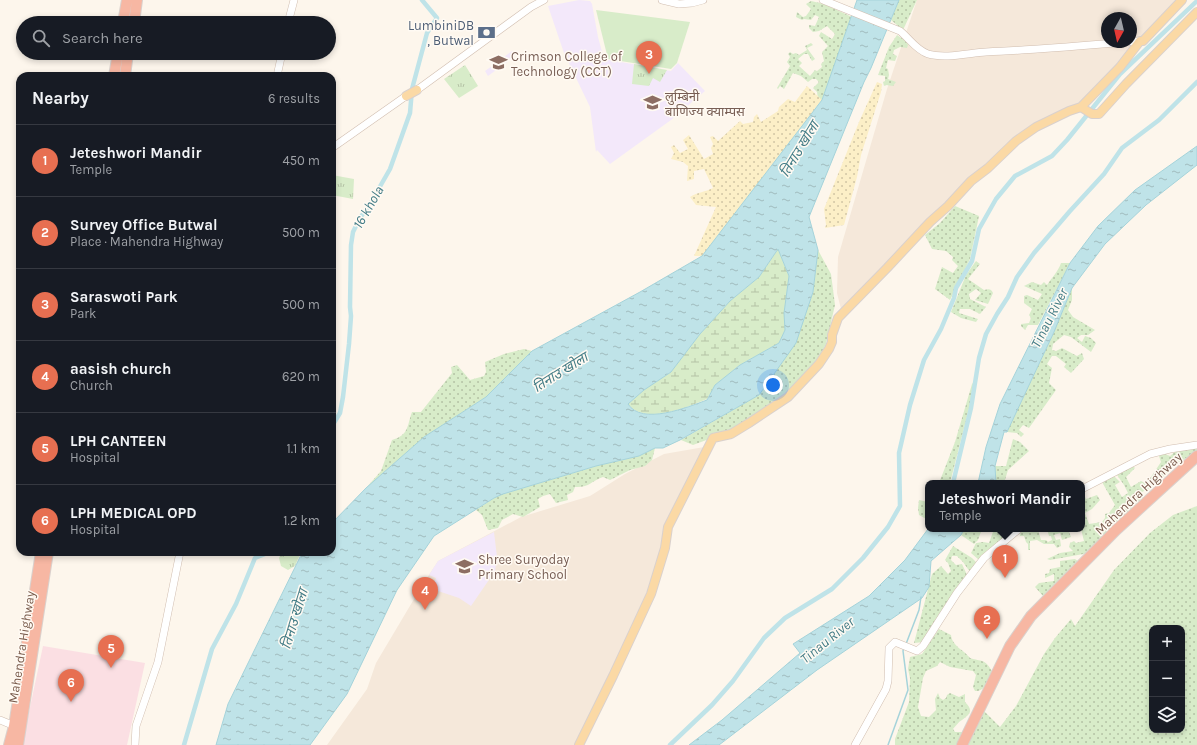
<!DOCTYPE html>
<meta charset="utf-8">
<style>
body{margin:0;font-family:Karla,"Noto Sans Devanagari",sans-serif;background:#20242c;color:#f1f3f6}
.controls{position:absolute;right:12px;bottom:12px;display:grid;overflow:hidden;border-radius:8px;box-shadow:0 2px 6px #0003}
.controls button{width:36px;height:36px;display:grid;place-items:center;padding:0;border:0;border-bottom:1px solid #363941;background:#171b24;color:#f1f3f6;font:20px sans-serif}
.compass{position:absolute;left:1101px;top:12px;width:36px;height:36px;border-radius:50%;background:#171b24;box-shadow:0 2px 6px #0003;rotate:188deg}
.you{position:absolute;left:773px;top:385px;width:14px;height:14px;margin:-10px;border:3px solid #fff;border-radius:50%;background:#1a73e8;box-shadow:0 0 0 6px #1a73e833}
.badge{display:grid;place-items:center;width:26px;height:26px;border-radius:50%;background:#e76f51;color:#fff;font-size:13px;font-weight:700}
.pin{position:absolute;translate:-50% -33px;filter:drop-shadow(0 1px 2px #0008)}
.pin::after{content:'';position:absolute;top:21px;width:14px;height:12px;background:inherit;clip-path:polygon(0 0,100% 0,50% 100%)}
.popup{position:absolute;left:925px;top:480px;width:160px;height:52px;box-sizing:border-box;display:grid;place-content:center;border-radius:8px;background:#171b24;filter:drop-shadow(0 1px 3px #0005);font-size:13px;white-space:nowrap;color:#9ea1a6}
.popup b{font-size:15px;color:#f1f3f6}
.popup::after{content:'';position:absolute;left:50%;top:100%;margin-left:-8px;border:8px solid transparent;border-top-color:#171b24}
.list{margin:0;padding:0;list-style:none}
h2{display:flex;justify-content:space-between;align-items:center;height:52px;margin:0;padding:0 16px;font-size:17px}
h2 small{font-size:13px;font-weight:400;color:#9ea1a6}
.list li{display:grid;grid-template-columns:26px 1fr auto;gap:12px;align-items:center;box-sizing:border-box;height:72px;padding:0 16px;border-top:1px solid #363941}
.list b{display:block;font-size:15px;white-space:nowrap}
.list p{margin:0;font-size:13px;white-space:nowrap;color:#9ea1a6}
.list em{font-size:13px;font-style:normal;color:#9ea1a6}
.icon{flex:none;width:22px;height:22px;fill:none;stroke:currentColor;stroke-width:2;stroke-linecap:round;stroke-linejoin:round}
.map{position:relative;flex:none;width:1197px;height:745px;overflow:hidden}
.search{position:absolute;background:#171b24;box-shadow:0 2px 6px #0003;left:16px;top:16px;width:320px;height:44px;display:flex;align-items:center;gap:10px;box-sizing:border-box;padding:0 14px;border-radius:22px;color:#9ea1a6;font-size:15px}
.panel{position:absolute;background:#171b24;box-shadow:0 2px 6px #0003;left:16px;top:72px;width:320px;height:484px;border-radius:12px}
.map>svg:first-child{display:block}
</style>
<div class="map">
<svg width="1197" height="745" viewBox="0 0 1197 745">
<defs>
<pattern id="grass-dots" width="8" height="8" patternUnits="userSpaceOnUse"><rect width="8" height="8" fill="#d8ecc9"/><path d="M2 2h.1M6 6h.1" fill="none" stroke="#b4c2a5" stroke-width="1.8" stroke-linecap="round"/></pattern>
<pattern id="wetland-marsh" width="20" height="14" patternUnits="userSpaceOnUse"><rect width="20" height="14" fill="#d8ecc9"/><path d="M1 5h8M5 5V1M11 12h8M15 12V8" fill="none" stroke="#b4c2a5"/></pattern>
<pattern id="sand-dots" width="8" height="8" patternUnits="userSpaceOnUse"><rect width="8" height="8" fill="#fcefc7"/><path d="M2 2h.1M6 6h.1" fill="none" stroke="#d1c5a4" stroke-width="1.8" stroke-linecap="round"/></pattern>
<pattern id="park-tufts" width="24" height="20" patternUnits="userSpaceOnUse"><rect width="24" height="20" fill="#d8ecc9"/><path d="M3 7l-1-3M5 7V3M7 7l1-3M15 17l-1-3M17 17v-4M19 17l1-3" fill="none" stroke="#b4c2a5"/></pattern>
<pattern id="water-ripples" width="26" height="14" patternUnits="userSpaceOnUse"><rect width="26" height="14" fill="#bfe3e8"/><path d="M2 4q2-2 4 0t4 0M15 11q2-2 4 0t4 0" fill="none" stroke="#a0bbbe"/></pattern>
</defs>
<rect width="100%" height="100%" fill="#fdf6ec"/>
<path fill="#f5e8da" fill-rule="evenodd" d="M917 0H1183L1084 104 1016 141 842 313 837 293 838 257 887 89ZM1107 18H1131V42H1107Z
M710 446 668 527 651 595 578 745H327L367 689 376 663 420 589 438 561 521 517 590 496 625 474 664 454Z"/>
<path fill="#f3e8fa" d="M579 0 590 1 592 4 598 37 604 59 671 71 678 63 705 91 671 120 610 164 597 150 596 152 590 107 564 53 548 6Z
M512 51 514 57 488 76 485 71 492 66 491 62 492 60 494 59 497 62Z
M494 532 497 557 495 571 471 606 459 598 432 589 436 578 429 575 438 561Z"/>
<path fill="#fbdfe3" d="M43 646 145 663 127 745H22Z"/>
<path fill="url(#grass-dots)" fill-rule="evenodd" d="M899 0H917L903 30 891 20Z
M811 1 824 4 852 17 822 100 818 99 817 92 813 88 819 82 816 79H812L808 82 801 76 793 73 784 89 780 86 778 89 777 88 790 66 787 62 790 57 788 54 790 52 793 54 796 53 799 55 807 50 805 46 811 43 813 45 807 48 815 59 812 61 808 54H804L798 59 802 63 799 66 810 76 815 70 817 71 822 67 821 64 824 61 822 52 828 46 819 36 821 32 832 39 835 34 827 26 819 31 813 32 809 28V25L815 26 819 17 815 15 811 20 804 19 802 20 796 17 797 12 803 17 806 16 811 9 806 4Z
M897 35 906 41 908 45 907 48 900 47 894 50 893 54 897 56 895 61 888 60 886 68 888 69 889 75 888 79 896 82 893 86 886 85 884 86 883 82 885 81V76L878 75 889 47Z
M955 206 979 216 970 259 950 300 935 289 942 267 953 273 958 266 952 260 953 257 946 251 932 249 925 235 940 223Z
M818 250 831 274 835 305 826 344 817 362 793 388 736 429 693 445 681 440 759 395 813 292Z
M976 261 980 264 968 279 984 290C988 289 991 288 993 293L988 304 975 300 981 293 976 289 969 294 970 299 986 307 980 314 970 309H960L959 313 978 319 976 322 961 318 951 312 966 275Z
M1061 263H1070L1038 325H1028L1025 330 1021 326V324L1029 323 1031 318 1029 315 1032 309 1024 303V296L1027 295 1038 300 1042 294 1024 286 1032 282 1041 285 1044 282 1047 285C1052 277 1058 272 1061 263Z
M1072 288V300L1068 310 1073 317 1095 330 1088 335H1081L1077 338 1082 342 1085 336 1091 338 1096 343 1091 352 1071 337 1064 335 1053 344 1052 350 1056 351 1062 348 1077 356 1082 353 1084 359 1071 373 1064 367 1066 364 1056 356H1052L1047 364 1052 368 1049 383 1056 390 1029 428 1023 425 1019 430 1024 434 1021 437 1017 433 1007 432 1054 332Z
M524 349 532 351 486 397 424 437 366 488 381 471 392 440C409 435 407 426 412 412H421L452 373 451 367 457 365 470 380 484 376 486 372 485 362 504 354Z
M974 382 972 397 951 479 949 483H939L955 442 972 384Z
M1013 439 1020 442 1029 451 1008 470 1004 483H996L995 466H1006Z
M1197 446V451L1172 467 1158 484 1142 492 1143 498 1109 530 1089 553 1050 560 1047 559 1060 553 1073 551 1069 547 1070 543 1074 541 1076 543 1084 541 1081 529 1082 493 1083 492 1086 499 1097 495 1100 500 1092 509 1085 513 1089 524 1102 522 1105 518V514L1109 513 1115 505 1102 482 1114 476 1120 482 1115 485 1122 497 1128 493 1124 485 1117 475 1132 465 1135 468 1126 477 1131 487 1141 481 1145 483 1151 477 1161 462 1159 456 1162 453 1170 456 1176 451Z
M655 448 652 460 645 466 630 470 610 480 603 477C591 481 589 488 575 487L573 492 567 495 568 500 556 503 550 494 543 496 538 499 540 507 523 517 513 514 502 520 498 528 488 530 482 515 476 510 494 498 503 494 596 466 639 456Z
M919 500 928 502V520L919 515 918 508Z
M1197 506V745H966L983 710 1000 727 1016 706 1044 654 1055 638 1071 619 1075 626 1114 570 1150 533 1173 515ZM1152 628H1182V730H1152Z
M964 529H982L978 540 974 544 961 535Z
M994 529H1016L979 560 971 553 976 543 983 542 989 543Z
M1021 529H1038L1041 540H1046L1048 542 1052 540 1051 536H1049L1047 529H1068L1071 537 1062 540 1060 533 1054 535 1056 540 1060 539 1061 546 1057 548 1054 544H1044L1037 540 1030 541V550H1028V544L1026 542 1024 536H1020L1019 530Z
M953 546 972 558 977 563 970 572 963 562 957 556H952L951 560 956 565 962 564 967 575 924 642 914 643 932 574 941 566 948 574 951 571 948 563 945 560Z
M1075 559 1079 562 1050 589 1044 597 1035 587 1039 583 1054 581V574L1045 578V574L1049 573 1050 569 1060 567V561Z
M939 629 951 635C952 646 964 650 970 658 982 662 984 658 992 671 988 679 986 692 975 691L973 687 976 675 973 671 950 667 940 662 937 666 926 671 923 678 918 707 921 716 929 717 936 710 935 699 938 693 940 698 943 700 946 698 947 695 950 693 959 697 965 694V702C974 711 970 714 962 720 958 722 956 726 953 729L955 732H962L957 745H895V739L909 702 910 678 908 669 910 657 922 654Z"/>
<path fill="url(#wetland-marsh)" d="M778 249 789 276 784 313 785 330 779 343 740 365 715 385 707 399C686 408 644 425 628 404L644 390 671 372 700 334 730 301 759 277Z"/>
<path fill="url(#sand-dots)" d="M877 82 882 84 881 92 861 155 857 177 844 225 825 228 826 225 824 209 859 122Z
M807 86 822 100 702 256H694L716 207 696 205 690 197C698 192 705 192 713 188L704 169 694 171V179L687 181 688 166 683 162 671 159 674 153 671 147 674 145 680 153 688 149 683 140 689 135 704 159 713 154 711 148 713 144 710 137 713 136 718 141 740 121 743 124 753 122 754 117 757 114 761 122 778 111 779 107 788 99 795 102Z"/>
<path fill="url(#park-tufts)" d="M634 64 667 70 660 82 653 78 649 86 632 84Z
M465 65 478 86 459 98 444 79Z
M332 175 354 179 353 199 332 195Z
M282 552H301L295 566 288 570 281 566 279 558Z"/>
<path fill="#d8ecc9" d="M596 10 690 22 677 63 671 69 608 59Z"/>
<path fill="url(#water-ripples)" stroke="#a5d3da" fill-rule="evenodd" d="M857 0H899L871 68 864 82 809 217 818 250 813 292 796 343 759 395 680 440 663 448H655L639 456 596 466 503 494 494 498 434 536 397 590 347 694 310 745H216L228 704 301 555 304 552H332V523L366 488 424 437 486 397 532 351 640 292 702 256 822 100ZM778 249 789 276 784 313 785 330 779 343 740 365 715 385 707 400C688 407 642 426 628 404L644 390 671 372 700 334 730 301 759 277Z
M1197 146V165L1146 205 1105 244 1072 288 1054 332 1007 432H1004L995 466 996 483H978L986 447 1000 404 1070 263 1098 226 1135 190Z
M928 529H964L961 535 931 561 929 587 922 598 817 670 719 745H689L722 720 800 653 793 644 869 596 905 560Z"/>
<g fill="none" stroke-linecap="round" stroke-linejoin="round">
<path stroke="#a5d3da" stroke-width="1.5" d="M906 644 919 610 921 597
M888 745 908 690 903 651 904 647"/>
<path stroke="#bfe3e8" stroke-width="4.5" d="M332 426 340 413 343 397 349 344 351 316 350 307 351 245 353 232 360 218 370 204 390 169 410 113 412 89 427 33 437 18 422 0
M953 483 971 408 979 358 986 334 997 314 1008 297 1017 277 1034 253 1070 211 1104 174 1122 148 1159 120 1197 82
M184 745 212 649 236 604 255 558 270 552
M670 745 712 705 733 681 764 638 785 618 832 589 863 558 888 527 900 506 899 453 910 405 924 360 941 329 954 298 956 288 972 261 979 229 996 199 1015 176 1052 156 1067 140 1120 74 1197 1"/>
<defs>
<path id="minor" d="M662 0 679 4 692 3 703 0
M823 0 900 31C909 38 916 50 928 54 945 59 969 53 986 52 1038 50 1089 45 1140 41
M288 23 294 0
M277 76 282 53
M417 90 531 7 544 0
M332 148 406 96
M1082 489 1150 454 1170 449 1197 445
M0 720 17 727
M135 745 136 726 158 662 180 552
M855 745 886 689 888 681 889 648 895 642 917 651 923 646 957 593 984 558 1019 529"/>
<path id="major" d="M406 96 417 90
M1081 107 1092 114H1099L1126 84 1197 12
M579 745 613 676 651 594 665 548 668 527 713 438 731 434 749 423 788 397 819 364 829 349 832 342V335L838 318 887 268 930 222 948 206 971 181 988 168 1016 141 1036 127 1069 111 1081 107 1120 67 1140 41H1143L1182 0"/>
<path id="highway" d="M123 23 127 0
M134 23 137 0
M114 76 118 53
M125 76 128 53
M9 745 14 726 41 552
M18 745 48 552
M962 745 1010 646 1031 616 1116 530 1197 456"/>
</defs>
<use href="#minor" stroke="#d1beb0" stroke-width="8"/>
<use href="#major" stroke="#dad1cd" stroke-width="10"/>
<use href="#highway" stroke="#dad1cd" stroke-width="12"/>
<use href="#minor" stroke="#fff" stroke-width="7"/>
<use href="#major" stroke="#fbd9a5" stroke-width="8"/>
<use href="#highway" stroke="#f7b7a3" stroke-width="10"/>
</g>
<defs>
<symbol id="bank-bare" viewBox="-9 -9 18 18"><path d="M-6-4H6V4H-6ZM0-2.3a2.3 2.3 0 1 0 0 4.6a2.3 2.3 0 1 0 0-4.6Z" fill="#5c6f8a" stroke="#fffaf3" stroke-width="2.5" paint-order="stroke"/></symbol>
<symbol id="university-bare" viewBox="-9 -9 18 18"><path d="M0-5L7-2L0 1L-7-2ZM-4 1L0 2.5L4 1V4Q0 6-4 4Z" fill="#8d6e63" stroke="#fffaf3" stroke-width="2.5" paint-order="stroke"/></symbol>
<symbol id="school-bare" viewBox="-9 -9 18 18"><path d="M0-5L7-2L0 1L-7-2ZM-4 1L0 2.5L4 1V4Q0 6-4 4Z" fill="#8d6e63" stroke="#fffaf3" stroke-width="2.5" paint-order="stroke"/></symbol>
</defs>
<g fill-rule="evenodd">
<use href="#bank-bare" x="474" y="20" width="25" height="25"/>
<use href="#university-bare" x="486" y="50" width="25" height="25"/>
<use href="#university-bare" x="640" y="90" width="25" height="25"/>
<use href="#school-bare" x="452" y="554" width="25" height="25"/>
</g>
<g text-anchor="middle" stroke-width="3" stroke-linejoin="round" paint-order="stroke">
<g font-size="13" fill="#4e5e75" stroke="#fffaf3" text-anchor="end">
<text x="474" y="30">LumbiniDB<tspan x="474" dy="15">, Butwal</tspan></text>
</g>
<g font-size="13" fill="#785e54" stroke="#fffaf3" text-anchor="start">
<text x="511" y="61">Crimson College of<tspan x="511" dy="15">Technology (CCT)</tspan></text>
<text x="665" y="101">लुम्बिनी<tspan x="665" dy="15">बाणिज्य क्याम्पस</tspan></text>
<text x="478" y="564">Shree Suryoday<tspan x="478" dy="15">Primary School</tspan></text>
</g>
<g font-size="13" fill="#7a5c4d" stroke="#fffaf3">
<text transform="translate(1138 493) rotate(-43)" y="5">Mahendra Highway</text>
<text transform="translate(21 647) rotate(-81)" y="5">Mahendra Highway</text>
</g>
<g font-size="14" font-style="italic" fill="#437c86" stroke="#fffaf3">
<text transform="translate(799 149) rotate(-59)" y="5">तिनाउ खोला</text>
<text transform="translate(368 207) rotate(-60)" y="5">16 khola</text>
<text transform="translate(1049 318) rotate(-63)" y="5">Tinau River</text>
<text transform="translate(560 372) rotate(-32)" y="5">तिनाउ खोला</text>
<text transform="translate(294 619) rotate(-73)" y="5">तिनाउ खोला</text>
<text transform="translate(827 640) rotate(-39)" y="5">Tinau River</text>
</g>
</g>
</svg>
<div class="controls">
<button>+</button>
<button>−</button>
<button><svg class="icon" aria-label="layers" viewBox="0 0 24 24"><path d="M12 4l9 5-9 5-9-5zM3 14l9 5 9-5"/></svg></button>
</div>
<svg class="compass" viewBox="-18 -18 36 36"><path d="M0-13l5 13h-10z" fill="#e53935"/><path d="M0 13l5-13h-10z" fill="#9ea1a6"/></svg>
<div class="you"></div>
<div class="pin badge" style="left:1005px;top:578px">1</div>
<div class="popup"><b>Jeteshwori Mandir</b>Temple</div>
<div class="pin badge" style="left:987px;top:639px">2</div>
<div class="pin badge" style="left:649px;top:74px">3</div>
<div class="pin badge" style="left:425px;top:610px">4</div>
<div class="pin badge" style="left:111px;top:668px">5</div>
<div class="pin badge" style="left:71px;top:702px">6</div>
<div class="search"><svg class="icon" aria-label="search" viewBox="0 0 24 24"><circle cx="10" cy="10" r="6"/><path d="M15 15l6 6"/></svg>Search here</div>
<section class="panel">
<h2>Nearby<small>6 results</small></h2>
<ul class="list">
<li><span class="badge">1</span><div><b>Jeteshwori Mandir</b><p>Temple</p></div><em>450 m</em></li>
<li><span class="badge">2</span><div><b>Survey Office Butwal</b><p>Place · Mahendra Highway</p></div><em>500 m</em></li>
<li><span class="badge">3</span><div><b>Saraswoti Park</b><p>Park</p></div><em>500 m</em></li>
<li><span class="badge">4</span><div><b>aasish church</b><p>Church</p></div><em>620 m</em></li>
<li><span class="badge">5</span><div><b>LPH CANTEEN</b><p>Hospital</p></div><em>1.1 km</em></li>
<li><span class="badge">6</span><div><b>LPH MEDICAL OPD</b><p>Hospital</p></div><em>1.2 km</em></li>
</ul>
</section>
</div>
